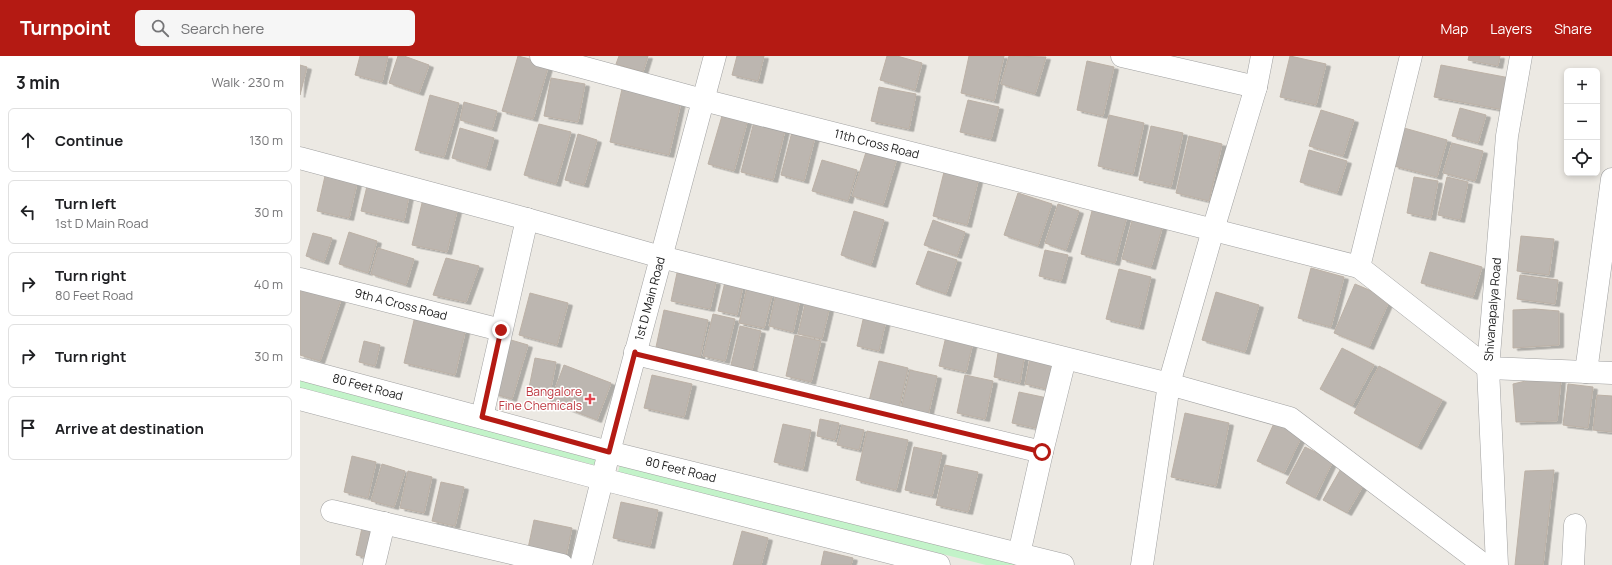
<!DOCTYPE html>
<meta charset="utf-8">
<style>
body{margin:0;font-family:Manrope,sans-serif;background:#f6f6f6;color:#202124}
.controls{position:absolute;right:12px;top:12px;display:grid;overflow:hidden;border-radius:6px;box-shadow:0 2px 6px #0003}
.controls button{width:36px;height:36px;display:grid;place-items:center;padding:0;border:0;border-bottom:1px solid #e0e0e0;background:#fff;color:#202124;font:20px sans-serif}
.stop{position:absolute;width:12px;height:12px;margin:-9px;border:3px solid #b41a13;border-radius:50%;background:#fff}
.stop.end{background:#b41a13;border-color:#fff;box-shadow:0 1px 4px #0008}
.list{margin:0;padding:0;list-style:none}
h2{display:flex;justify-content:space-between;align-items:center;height:52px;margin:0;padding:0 16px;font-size:17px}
h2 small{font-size:13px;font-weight:400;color:#757577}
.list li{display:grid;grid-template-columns:26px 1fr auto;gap:12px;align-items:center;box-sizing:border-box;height:64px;margin:0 8px 8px;padding:0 8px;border:1px solid #e0e0e0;border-radius:6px}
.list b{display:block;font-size:15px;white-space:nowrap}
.list p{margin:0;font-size:13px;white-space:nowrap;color:#757577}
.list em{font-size:13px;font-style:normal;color:#757577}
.icon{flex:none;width:22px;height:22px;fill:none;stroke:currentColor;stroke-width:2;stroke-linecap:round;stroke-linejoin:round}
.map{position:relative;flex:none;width:1312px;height:509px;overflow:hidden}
header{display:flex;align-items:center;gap:24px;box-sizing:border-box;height:56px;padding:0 20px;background:#b41a13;color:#fff}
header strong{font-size:19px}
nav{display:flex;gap:22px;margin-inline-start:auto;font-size:14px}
.search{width:280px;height:36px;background:#f6f6f6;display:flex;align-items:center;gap:10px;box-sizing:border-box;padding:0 14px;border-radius:6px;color:#757577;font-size:15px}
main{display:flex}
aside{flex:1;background:#fff}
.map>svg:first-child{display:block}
</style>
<header>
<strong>Turnpoint</strong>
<div class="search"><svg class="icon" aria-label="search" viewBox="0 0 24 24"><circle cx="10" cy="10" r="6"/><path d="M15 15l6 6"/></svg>Search here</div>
<nav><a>Map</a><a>Layers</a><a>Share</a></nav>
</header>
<main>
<aside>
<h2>3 min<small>Walk · 230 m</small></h2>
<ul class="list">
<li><svg class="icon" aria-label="ahead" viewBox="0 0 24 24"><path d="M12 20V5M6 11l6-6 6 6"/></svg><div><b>Continue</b></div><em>130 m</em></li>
<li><svg class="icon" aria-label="left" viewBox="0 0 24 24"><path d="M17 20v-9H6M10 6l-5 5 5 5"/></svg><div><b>Turn left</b><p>1st D Main Road</p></div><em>30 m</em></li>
<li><svg class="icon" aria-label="right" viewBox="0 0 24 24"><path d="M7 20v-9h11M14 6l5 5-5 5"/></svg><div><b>Turn right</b><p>80 Feet Road</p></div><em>40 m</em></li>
<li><svg class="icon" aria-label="right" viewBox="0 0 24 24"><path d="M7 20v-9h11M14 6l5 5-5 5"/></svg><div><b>Turn right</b></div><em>30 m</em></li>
<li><svg class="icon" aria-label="arrive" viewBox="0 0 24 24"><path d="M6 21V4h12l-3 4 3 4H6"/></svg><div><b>Arrive at destination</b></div></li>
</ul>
</aside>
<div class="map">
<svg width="1312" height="509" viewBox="0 0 1312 509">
<defs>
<filter id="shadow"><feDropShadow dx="4.5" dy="2.5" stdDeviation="0" flood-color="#0004"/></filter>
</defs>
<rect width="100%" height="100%" fill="#ece9e3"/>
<path fill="#c3f3c9" d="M0 322 301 399 298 410 0 333Z
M321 405 735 509H686L318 416Z"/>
<path fill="#bcb6b0" stroke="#bcb1a6" filter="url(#shadow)" d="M60 0H88L82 26 55 19Z
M98 0H104L129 9 119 37 89 27Z
M218 0 249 8 233 63 202 55Z
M319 0H348L343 16 316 8Z
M437 0H464L458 25 432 19Z
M587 0H597L622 7 615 34 580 24Z
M669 0H704L694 45 661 37Z
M709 0 746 1 735 38 701 28Z
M990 0 1026 8 1016 49 980 41Z
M1169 0H1200L1198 10 1168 4Z
M787 5 814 11 803 60 777 54Z
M0 9 7 11 0 39Z
M1141 9 1210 22 1204 54 1134 41Z
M251 22 285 28 278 66 244 60Z
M579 31 616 38 609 73 571 65Z
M322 33 381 46 369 99 310 86Z
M130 39 159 47 144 101 115 94Z
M668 44 699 51 691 83 660 76Z
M164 46 197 55 192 73 160 64Z
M1160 52 1186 59 1178 87 1152 80Z
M424 53 449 59 434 115 408 108Z
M1021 54 1054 64 1043 100 1009 90Z
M809 59 844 67 833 118 798 110Z
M455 62 486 70 473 124 441 116Z
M239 68 271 76 256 128 224 119Z
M851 70 883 77 871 131 839 124Z
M160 72 194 82 186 112 152 102Z
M1104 72 1147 84 1137 121 1094 110Z
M492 76 515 81 504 125 481 119Z
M278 78 297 84 284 129 265 124Z
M889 80 922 88 909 145 876 137Z
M1152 87 1183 95 1175 125 1143 117Z
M567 93 597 102 583 149 552 140Z
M1009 94 1047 105 1037 137 1000 126Z
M522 104 557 114 548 145 512 135Z
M645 112 679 121 667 169 633 160Z
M25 120 57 127 49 162 17 155Z
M1114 121 1138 125 1131 162 1107 157Z
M1147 121 1168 126 1160 164 1138 159Z
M67 130 109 140 104 165 61 155Z
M718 137 752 148 738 190 704 179Z
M123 143 158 151 147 196 112 189Z
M794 147 828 156 815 207 781 198Z
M758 148 779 155 766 194 745 187Z
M554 155 584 164 571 209 541 199Z
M833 161 863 169 851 211 822 203Z
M633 164 665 176 657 200 624 189Z
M49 176 77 185 68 217 39 208Z
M13 177 32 182 24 206 6 200Z
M1221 180 1254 183 1249 219 1217 215Z
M78 192 114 203 106 229 71 218Z
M745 194 768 199 761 225 739 220Z
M628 195 657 204 646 238 616 228Z
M1130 196 1182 211 1173 241 1121 227Z
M146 202 179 210 166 246 133 239Z
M1011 212 1044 221 1031 271 998 262Z
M819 213 851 221 839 271 806 263Z
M377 217 416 226 410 253 371 245Z
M1220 219 1258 224 1255 248 1217 243Z
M425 226 443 230 437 259 418 255Z
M448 227 474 232 464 272 439 267Z
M1055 228 1090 243 1069 291 1034 277Z
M0 231 41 244 20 305 0 299Z
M477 233 501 238 493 276 469 270Z
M916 236 959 249 945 296 902 284Z
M230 237 268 247 257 289 219 279Z
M507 240 531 245 522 283 498 278Z
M1235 253 1259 255V289L1213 292V254Z
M364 254 408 264 400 301 356 291Z
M565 255 587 260 579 295 557 290Z
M413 258 435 263 425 305 403 300Z
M115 260 166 272 155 319 104 307Z
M440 270 461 275 452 314 431 309Z
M647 276 674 282 666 316 639 310Z
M495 279 521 285 511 326 486 320Z
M211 284 228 289 212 343 195 338Z
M64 285 80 289 75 310 59 306Z
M699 291 725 297 720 327 694 321Z
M1042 292 1074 309 1052 350 1020 333Z
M731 297 761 304 755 335 725 328Z
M235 302 256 306 250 337 229 332Z
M579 305 608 312 599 352 569 345Z
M264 309 311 327 297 364 250 346Z
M1079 310 1142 344 1117 391 1054 357Z
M610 314 637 320 628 360 601 354Z
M352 319 392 328 384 361 344 352Z
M665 319 693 325 685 363 657 357Z
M1234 323 1261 324 1257 365 1216 366 1213 328Z
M1268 328 1293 331 1288 372 1263 369Z
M719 336 752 343 745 374 712 367Z
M1297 339 1312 340V376L1293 374Z
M885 357 929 367 916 430 871 421Z
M520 363 539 367 535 384 517 380Z
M975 365 1003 378 984 417 957 405Z
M483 368 511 374 503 413 474 406Z
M542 369 564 374 559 394 537 389Z
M567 375 608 384 596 434 556 424Z
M614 391 642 397 632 440 605 434Z
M1005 391 1033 405 1015 442 986 427Z
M52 400 76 406 68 442 44 436Z
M82 408 105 415 94 451 71 445Z
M645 409 678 416 668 456 636 449Z
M1043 409 1067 423 1047 457 1023 444Z
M1254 414 1243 509H1215L1225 415Z
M108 415 132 421 124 457 100 452Z
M141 426 164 431 155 470 132 465Z
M321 446 358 454 350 490 313 482Z
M234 464 272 472 265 505 227 497Z
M62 472 79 475 72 503 56 499Z
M442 475 468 482 461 509H433Z
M524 495 553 502 551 509H521Z"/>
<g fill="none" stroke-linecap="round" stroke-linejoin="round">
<defs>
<g id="minor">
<path id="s1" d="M241 0 403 44 1059 211 1188 312 1312 317"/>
<path d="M822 0 956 31"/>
<path d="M0 102 227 163 361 201 869 328 990 362 1184 509"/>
<path d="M1059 211 1111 0"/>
<path id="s2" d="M0 223 201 274"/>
<path d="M335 296 336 298 742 396"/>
<path id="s3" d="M0 313 309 396 763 509"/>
<path d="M1286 316 1312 123"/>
<path d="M0 343 302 423 639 509"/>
<path d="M182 361 227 163"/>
<path d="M32 455 262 509"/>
<path d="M719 498 742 396 765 303"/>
<path d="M74 509 84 467"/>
<path id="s4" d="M281 509 309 396 415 0"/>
<path d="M842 509 869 328 913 174 956 31 962 0"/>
<path id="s5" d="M1197 509 1188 312 1207 80 1221 0"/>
<path d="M1273 509 1275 469"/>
</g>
</defs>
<use href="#minor" stroke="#a0a0a0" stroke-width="23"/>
<use href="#minor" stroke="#fff" stroke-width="22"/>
</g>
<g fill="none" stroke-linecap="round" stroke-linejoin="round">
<path stroke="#b41a13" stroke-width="5" d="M201 274 182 361 309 396 335 296 336 298 742 396"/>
</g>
<path fill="#e0444e" stroke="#fff" stroke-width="1.5" d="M288 337h4v4h4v4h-4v4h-4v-4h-4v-4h4z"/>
<g text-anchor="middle" stroke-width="3" stroke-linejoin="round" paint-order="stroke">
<g font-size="12" fill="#1c1c1c" stroke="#fff">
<text dy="4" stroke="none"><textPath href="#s1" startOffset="347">11th Cross Road</textPath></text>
<text dy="4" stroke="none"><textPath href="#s4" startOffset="275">1st D Main Road</textPath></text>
<text dy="4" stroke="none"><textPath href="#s2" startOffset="104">9th A Cross Road</textPath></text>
<text dy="4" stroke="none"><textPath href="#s5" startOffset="256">Shivanapalya Road</textPath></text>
<text dy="4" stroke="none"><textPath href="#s3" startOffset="70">80 Feet Road</textPath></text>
<text dy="4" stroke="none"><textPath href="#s3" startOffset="394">80 Feet Road</textPath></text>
</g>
<g font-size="12" fill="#be3a42" stroke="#fff" text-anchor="end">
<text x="282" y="340">Bangalore<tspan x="282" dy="14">Fine Chemicals</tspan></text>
</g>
</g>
</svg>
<div class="controls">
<button>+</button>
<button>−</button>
<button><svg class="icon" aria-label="locate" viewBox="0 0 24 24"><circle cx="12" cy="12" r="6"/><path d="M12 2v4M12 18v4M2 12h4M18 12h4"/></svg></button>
</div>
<div class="stop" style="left:742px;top:396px"></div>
<div class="stop end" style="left:201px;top:274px"></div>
</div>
</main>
